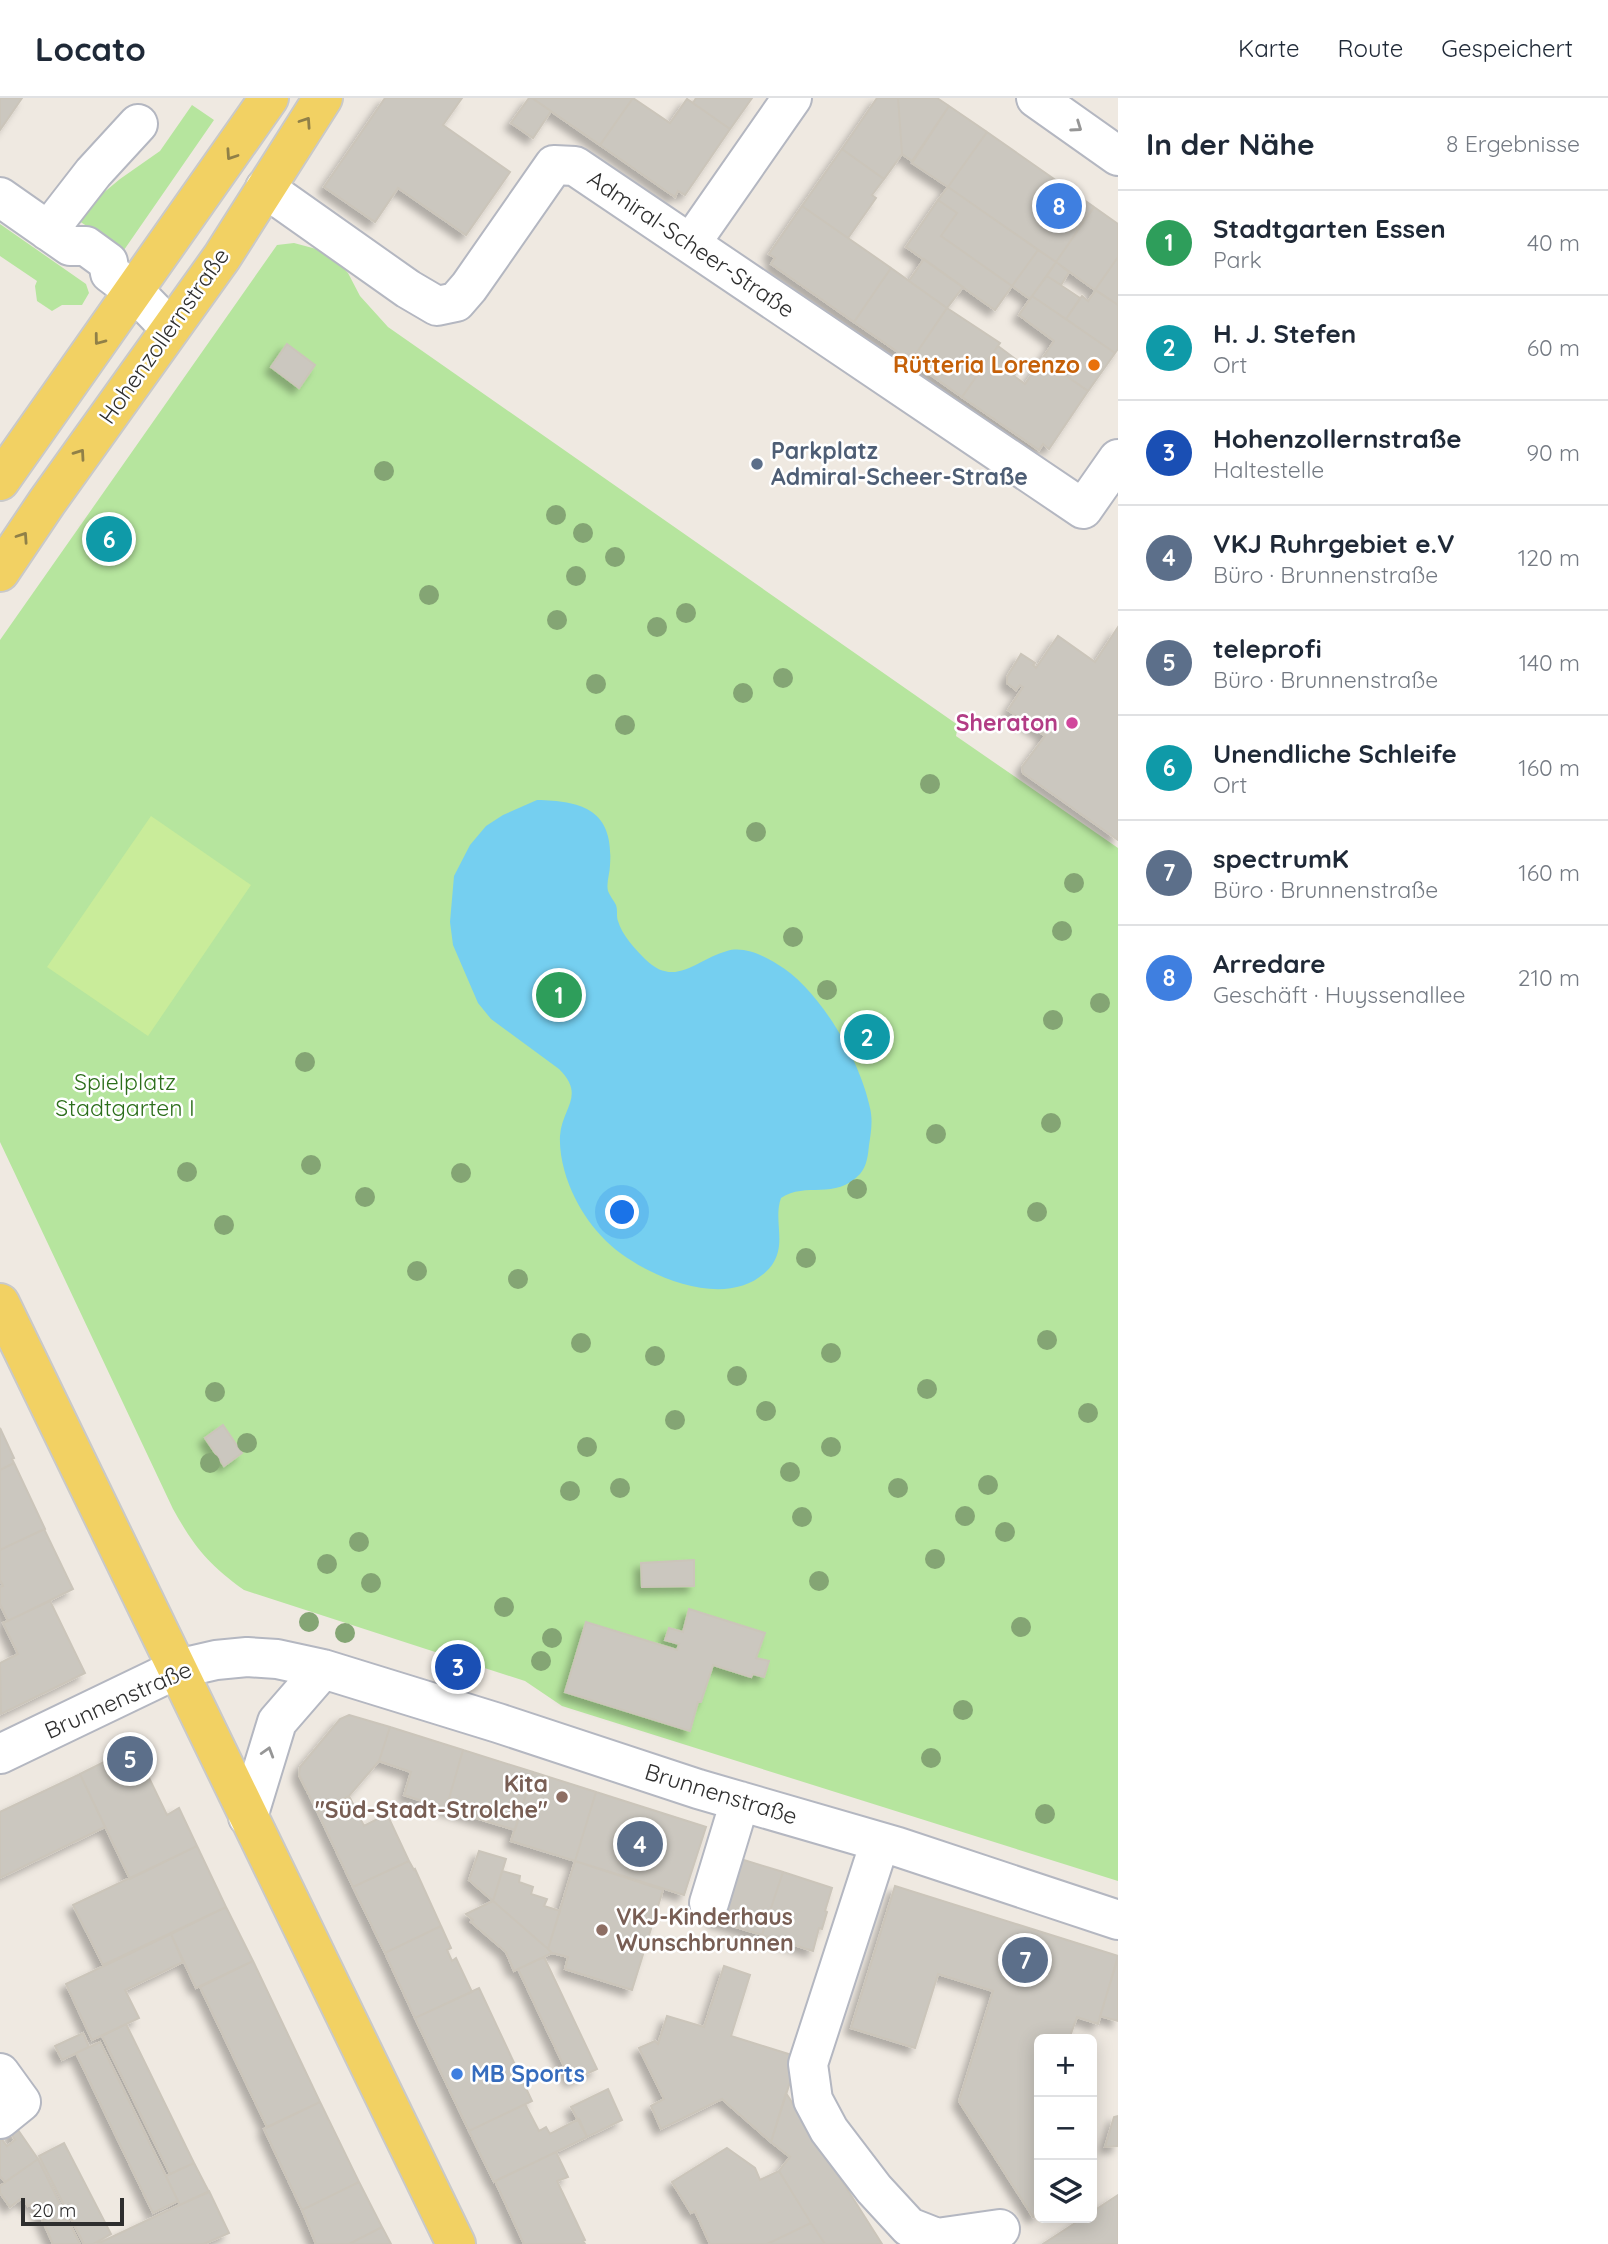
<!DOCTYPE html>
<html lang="de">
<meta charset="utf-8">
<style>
body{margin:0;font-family:Quicksand,sans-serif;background:#f2f2f3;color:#1f2937}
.controls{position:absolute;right:21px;bottom:21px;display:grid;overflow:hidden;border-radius:10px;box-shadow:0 4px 18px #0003}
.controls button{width:63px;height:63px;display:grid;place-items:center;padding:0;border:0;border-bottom:2px solid #e0e1e3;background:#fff;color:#1f2937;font:35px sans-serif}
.scale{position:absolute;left:21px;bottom:18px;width:103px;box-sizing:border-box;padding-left:7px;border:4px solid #2e2e2e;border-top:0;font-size:19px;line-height:24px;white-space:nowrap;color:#2e2e2e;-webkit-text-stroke:5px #fff;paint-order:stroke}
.you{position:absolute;left:623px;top:1115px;width:24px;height:24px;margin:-18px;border:5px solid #fff;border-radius:50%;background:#1a73e8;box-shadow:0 0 0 10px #1a73e833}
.badge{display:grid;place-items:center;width:46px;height:46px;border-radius:50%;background:#4264fb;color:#fff;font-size:23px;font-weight:700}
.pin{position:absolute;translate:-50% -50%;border:4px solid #fff;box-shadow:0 2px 7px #0006}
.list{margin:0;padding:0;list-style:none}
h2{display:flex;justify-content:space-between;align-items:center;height:91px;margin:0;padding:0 28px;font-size:30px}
h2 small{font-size:23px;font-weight:400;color:#747a83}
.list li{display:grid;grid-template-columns:46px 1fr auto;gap:21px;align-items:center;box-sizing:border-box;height:105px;padding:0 28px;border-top:2px solid #e0e1e3}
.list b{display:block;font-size:26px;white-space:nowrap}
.list p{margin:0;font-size:23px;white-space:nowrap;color:#747a83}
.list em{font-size:23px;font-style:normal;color:#747a83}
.icon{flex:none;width:38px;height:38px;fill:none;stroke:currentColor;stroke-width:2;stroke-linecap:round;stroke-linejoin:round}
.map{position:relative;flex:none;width:1118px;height:2146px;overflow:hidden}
header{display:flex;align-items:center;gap:42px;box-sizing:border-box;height:98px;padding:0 35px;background:#fff;border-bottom:2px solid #e0e1e3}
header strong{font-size:33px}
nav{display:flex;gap:38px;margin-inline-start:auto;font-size:24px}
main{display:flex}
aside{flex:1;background:#fff}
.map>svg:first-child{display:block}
</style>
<header>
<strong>Locato</strong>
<nav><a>Karte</a><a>Route</a><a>Gespeichert</a></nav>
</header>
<main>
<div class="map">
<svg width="1118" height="2146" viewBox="0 0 1118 2146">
<defs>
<filter id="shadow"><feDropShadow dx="-6" dy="6" stdDeviation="3.5" flood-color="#0004"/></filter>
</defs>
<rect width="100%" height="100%" fill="#efe9e1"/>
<path fill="#b6e59e" d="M192 7 214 22 124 152 79 123 96 101 120 81 160 53Z
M0 126 86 186 89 195 82 207H62L52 213 37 203 35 188 37 183 0 158Z
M294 145 320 152 339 165 348 175 360 198 388 229 958 627 956 638 1118 750V1783L562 1608 525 1583 244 1492C208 1466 195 1450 173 1411L0 1044V542L277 147Z"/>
<path fill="#c9ec9a" d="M151 718 251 787 148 938 47 869Z"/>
<path fill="#75cff0" d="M537 702C583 703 614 712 610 767 610 775 606 785 608 793 610 798 614 803 616 807 618 813 616 818 618 823 622 837 635 851 645 861 675 891 697 861 727 853 743 848 763 857 777 866 820 891 860 962 870 1010 873 1022 871 1035 869 1047 868 1057 867 1068 860 1076 835 1103 806 1083 781 1100 773 1122 787 1146 772 1167 733 1218 642 1178 606 1143 593 1130 583 1116 575 1100 566 1082 559 1059 560 1038 562 1009 586 998 559 971L491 921 478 905 453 847 450 824 454 778 470 747 486 728 503 717Z"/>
<path fill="#cbc7bf" stroke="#cbc5ba" stroke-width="2" filter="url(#shadow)" d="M0 0H22L0 32Z
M385 0H462L443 27 510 74 466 137 398 90 375 124 324 89Z
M529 0H532L551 13 533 40 511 25Z
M532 0H633L600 47Z
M633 0 670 25 687 1 730 31 685 97 678 93 675 99 600 47Z
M696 0H752L730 31 693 5Z
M877 0H898L902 56 884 81 842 51Z
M898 0H937L949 8 912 63 902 56Z
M949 8 987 34 948 89 912 65Z
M987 34 1094 109 1056 164 948 89Z
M842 51 884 81 872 97 876 100 848 140 802 108Z
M948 89 1038 152 1012 188 941 138 957 115 938 102Z
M938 102 957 115 941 138 1012 188 995 212 906 149Z
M802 108 891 170 854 224 771 166 775 160 769 156Z
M1094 109 1118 126V159L1095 192 1056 164Z
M1038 152 1056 164 1030 201 1012 188Z
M1118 159V207L1095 192Z
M924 161 963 189 947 210 909 183Z
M1056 164 1069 174 1061 187 1047 178Z
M891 170 947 210 911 263 854 224Z
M1047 178 1080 200 1066 221 1032 198Z
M1096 192 1118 207V251L1115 255 1066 221 1082 198 1088 203Z
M1032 198 1115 255 1088 293 1042 261 1054 243 1019 217Z
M947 210 1000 245 962 299 911 263Z
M287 246 315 267 299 290 271 269Z
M998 248 1022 266 1014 278 1025 286 1042 261 1088 293 1049 351 1043 346 1039 352 962 299Z
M1118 529V742L1023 675 1022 669 1045 638 1008 612 1023 589 1020 587 1016 592 1007 585V579L1021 556 1035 565 1033 567 1036 570 1058 538 1095 564Z
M223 1327 242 1355 224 1368 205 1340Z
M0 1330 14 1360 12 1361 14 1365 0 1372Z
M14 1365 45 1431 0 1452V1372Z
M44 1431 73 1491 8 1523 0 1506V1489L3 1488 0 1482V1452Z
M694 1462V1488L642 1489 641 1465Z
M50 1503 85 1575 1 1616 0 1565 18 1556 3 1525Z
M689 1511 765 1535 756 1560 769 1563 764 1579 753 1576 751 1579 713 1567 701 1604H698L690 1633 565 1594 586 1524 677 1552 679 1546 665 1542 669 1530 683 1534Z
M349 1617 390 1629 379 1663 349 1698 317 1713 299 1677 300 1669 340 1621Z
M390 1629 463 1652 446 1711 404 1697 411 1674 379 1663Z
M134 1649 167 1717 179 1710 197 1748 130 1781 80 1676Z
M463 1652 533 1674 515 1732 446 1711Z
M533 1674 596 1694 575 1763 511 1743Z
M80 1676 105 1729 0 1780V1714Z
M596 1694 706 1729 684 1797 575 1763Z
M349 1698 364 1728 387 1716 409 1763 353 1789 317 1713Z
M197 1748 226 1809 103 1867 73 1807Z
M479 1753 506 1761 493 1803 469 1782Z
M734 1759 783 1774 762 1837 713 1822Z
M409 1763 414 1772 415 1771 441 1828 385 1855 353 1789Z
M575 1763 663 1792 632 1892 565 1871 568 1859 552 1855 548 1851Z
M502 1773 520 1778 519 1784 533 1789 531 1796 547 1801 544 1808 560 1813 548 1851 493 1803Z
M783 1774 832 1790 825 1813 827 1814 822 1831 819 1830 813 1853 762 1837Z
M895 1788 1118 1858 1098 1926 1077 1919 1069 1941H1039V2115L1033 2119 959 2003 993 1893 938 1876 915 1950 851 1930Z
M493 1803 548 1851 552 1855 514 1873 506 1854 471 1824 473 1822 466 1816Z
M226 1809 253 1863 196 1890 171 1836Z
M441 1828 451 1850 447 1852 452 1863 456 1860 472 1894 415 1920 385 1855Z
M171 1836 183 1864 125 1892 139 1920 92 1942 66 1886Z
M544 1859 597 1971 571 1983 518 1871Z
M1118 1860V1923L1100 1918Z
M253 1863 320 2004 267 2029 200 1889Z
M724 1868 750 1877 731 1938 798 1959 771 2044 722 2001 661 2031 651 2008 664 2001 639 1950 655 1943 658 1946 667 1918 704 1929Z
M479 1890 532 2003 469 2033 415 1920Z
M126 1926 194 2065 170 2076 102 1938Z
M83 1935 89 1949 62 1962 55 1948Z
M100 1944 178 2103 153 2115 76 1955Z
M608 1991 622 2022 587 2039 571 2009Z
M786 1995 882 2146H825L811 2125 779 2073 790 2059 771 2044Z
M320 2004 359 2084 302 2112 264 2031Z
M525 2006 539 2033 546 2029 550 2036 579 2021 587 2039 494 2084 469 2033Z
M1118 2018V2048L1105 2049 1114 2019Z
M16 2029 38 2061 5 2084 0 2078V2039L7 2048 15 2042 10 2033Z
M64 2045 111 2136 93 2146H84L39 2058Z
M727 2050 755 2070 760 2082 779 2073 811 2125 767 2146H710L695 2113 691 2115 672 2084Z
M556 2054 568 2079 557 2083 585 2142 583 2143 585 2146H524L495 2083Z
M38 2061 66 2118 45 2128 34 2105 28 2108 22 2100 10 2109 0 2095V2088Z
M194 2065 209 2094 180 2107 166 2078Z
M359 2084 382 2129 349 2146H316L302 2112Z
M209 2093 229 2135 204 2146H97Z
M1118 2097V2146H1043L1083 2120H1092V2114Z
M66 2118 80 2146H53L45 2128Z
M811 2125 825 2146H767Z
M382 2129 391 2146H349Z"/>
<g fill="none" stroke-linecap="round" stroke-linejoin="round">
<defs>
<path id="minor" d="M1036 0 1118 58
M265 90 408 191 437 208 456 204 469 189 554 67 575 68 1083 411 1118 361
M0 99 70 148H86L108 164 110 175 135 194 170 230
M48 133 93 75 138 26
M691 145 792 0
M0 1656 177 1571 216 1562 247 1559 277 1561 323 1571 498 1625 698 1691 898 1749 1118 1822
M248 1719 277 1624 323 1571
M880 1744 808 1966 813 2002 829 2032 874 2091 909 2129 937 2140 1000 2131
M709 1805 740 1703
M0 1975 21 2004 0 2021"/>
<path id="major" d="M0 383 269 0
M0 474 47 404 222 159 323 0
M0 1205 456 2146"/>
</defs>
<use href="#minor" stroke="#b4b7c1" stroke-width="42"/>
<use href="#major" stroke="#c9c9c9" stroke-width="42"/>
<use href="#minor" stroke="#fff" stroke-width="38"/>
<use href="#major" stroke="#f2d163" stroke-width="38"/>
</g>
<g fill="#84a574">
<circle cx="384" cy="373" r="10"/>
<circle cx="556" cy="417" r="10"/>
<circle cx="583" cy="435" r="10"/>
<circle cx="615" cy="459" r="10"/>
<circle cx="576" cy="478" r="10"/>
<circle cx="429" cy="497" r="10"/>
<circle cx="686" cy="515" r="10"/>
<circle cx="557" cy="522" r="10"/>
<circle cx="657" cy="529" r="10"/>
<circle cx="783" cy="580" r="10"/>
<circle cx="596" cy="586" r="10"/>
<circle cx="743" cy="595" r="10"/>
<circle cx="625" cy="627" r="10"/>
<circle cx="930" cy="686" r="10"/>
<circle cx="756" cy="734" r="10"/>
<circle cx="1074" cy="785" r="10"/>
<circle cx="1062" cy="833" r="10"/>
<circle cx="793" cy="839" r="10"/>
<circle cx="827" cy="892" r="10"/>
<circle cx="1100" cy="905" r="10"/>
<circle cx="1053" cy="922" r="10"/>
<circle cx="305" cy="964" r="10"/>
<circle cx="1051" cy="1025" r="10"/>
<circle cx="936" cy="1036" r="10"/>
<circle cx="311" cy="1067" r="10"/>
<circle cx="187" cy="1074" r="10"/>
<circle cx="461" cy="1075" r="10"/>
<circle cx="857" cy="1091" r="10"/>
<circle cx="365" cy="1099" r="10"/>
<circle cx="1037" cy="1114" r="10"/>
<circle cx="224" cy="1127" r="10"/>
<circle cx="806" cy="1160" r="10"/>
<circle cx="417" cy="1173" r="10"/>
<circle cx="518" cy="1181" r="10"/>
<circle cx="1047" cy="1242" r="10"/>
<circle cx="581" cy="1245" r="10"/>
<circle cx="831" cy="1255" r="10"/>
<circle cx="655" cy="1258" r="10"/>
<circle cx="737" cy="1278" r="10"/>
<circle cx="927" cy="1291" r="10"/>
<circle cx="215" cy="1294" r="10"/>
<circle cx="766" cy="1313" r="10"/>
<circle cx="1088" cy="1315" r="10"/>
<circle cx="675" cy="1322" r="10"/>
<circle cx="247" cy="1345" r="10"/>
<circle cx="587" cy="1349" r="10"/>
<circle cx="831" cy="1349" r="10"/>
<circle cx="210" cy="1365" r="10"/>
<circle cx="790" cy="1374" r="10"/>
<circle cx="988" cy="1387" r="10"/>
<circle cx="620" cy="1390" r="10"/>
<circle cx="898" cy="1390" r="10"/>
<circle cx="570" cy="1393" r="10"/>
<circle cx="965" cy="1418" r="10"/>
<circle cx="802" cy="1419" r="10"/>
<circle cx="1005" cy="1434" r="10"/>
<circle cx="359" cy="1444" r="10"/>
<circle cx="935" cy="1461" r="10"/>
<circle cx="327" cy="1466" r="10"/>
<circle cx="819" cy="1483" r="10"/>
<circle cx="371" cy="1485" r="10"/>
<circle cx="504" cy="1509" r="10"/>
<circle cx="309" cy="1524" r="10"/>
<circle cx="1021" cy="1529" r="10"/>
<circle cx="345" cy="1535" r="10"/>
<circle cx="552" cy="1540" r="10"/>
<circle cx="541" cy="1563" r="10"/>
<circle cx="443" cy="1565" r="10"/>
<circle cx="963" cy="1612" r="10"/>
<circle cx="931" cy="1660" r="10"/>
<circle cx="1045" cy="1716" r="10"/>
</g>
<defs><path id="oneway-chevron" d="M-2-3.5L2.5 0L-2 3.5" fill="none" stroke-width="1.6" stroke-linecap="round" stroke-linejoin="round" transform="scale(1.75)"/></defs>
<g stroke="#908048">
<use href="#oneway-chevron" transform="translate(306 24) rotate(-56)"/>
<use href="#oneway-chevron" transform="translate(231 57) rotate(124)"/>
<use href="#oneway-chevron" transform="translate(99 242) rotate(127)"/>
<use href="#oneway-chevron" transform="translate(80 356) rotate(-55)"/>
<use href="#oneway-chevron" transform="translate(23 439) rotate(-56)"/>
</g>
<g stroke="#969696">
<use href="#oneway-chevron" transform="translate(1077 29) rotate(35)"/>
<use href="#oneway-chevron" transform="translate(268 1654) rotate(-73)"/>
</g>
<circle fill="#e8710a" stroke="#fff" stroke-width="2.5" cx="1094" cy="267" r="7"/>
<circle fill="#5c6f8a" stroke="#fff" stroke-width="2.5" cx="757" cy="366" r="7"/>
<circle fill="#d1479c" stroke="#fff" stroke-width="2.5" cx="1072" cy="625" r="7"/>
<g fill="#8d6e63" stroke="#fff" stroke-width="2.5">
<circle cx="562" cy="1699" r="7"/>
<circle cx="602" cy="1832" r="7"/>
</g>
<circle fill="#3f7fe0" stroke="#fff" stroke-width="2.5" cx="457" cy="1976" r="7"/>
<g text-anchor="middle" stroke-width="5" stroke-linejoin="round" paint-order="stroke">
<g font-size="23" fill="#2e2e2e" stroke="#fff">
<text transform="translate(691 146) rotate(34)" y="8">Admiral-Scheer-Straße</text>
<text transform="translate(164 238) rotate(-55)" y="8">Hohenzollernstraße</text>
<text transform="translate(118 1602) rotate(-24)" y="8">Brunnenstraße</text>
<text transform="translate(721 1696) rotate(17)" y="8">Brunnenstraße</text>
</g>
<g font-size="23" font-weight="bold" fill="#c56008" stroke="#fff" text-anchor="end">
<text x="1080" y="275">Rütteria Lorenzo</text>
</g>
<g font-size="23" font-weight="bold" fill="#4e5e75" stroke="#fff" text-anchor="start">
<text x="771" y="361">Parkplatz<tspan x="771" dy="26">Admiral-Scheer-Straße</tspan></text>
</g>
<g font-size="23" font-weight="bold" fill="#b23c85" stroke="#fff" text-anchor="end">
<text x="1058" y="633">Sheraton</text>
</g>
<g font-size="23" fill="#2c6e1b" stroke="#fff">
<text x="125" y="992">Spielplatz<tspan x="125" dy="26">Stadtgarten I</tspan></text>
</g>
<g font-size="23" font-weight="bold" fill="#785e54" stroke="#fff" text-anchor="end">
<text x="548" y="1694">Kita<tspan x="548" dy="26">"Süd-Stadt-Strolche"</tspan></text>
<text x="616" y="1827" text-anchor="start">VKJ-Kinderhaus<tspan x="616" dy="26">Wunschbrunnen</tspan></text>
</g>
<g font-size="23" font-weight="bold" fill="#366cbe" stroke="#fff" text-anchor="start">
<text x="471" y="1984">MB Sports</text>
</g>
</g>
</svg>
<div class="controls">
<button>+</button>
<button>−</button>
<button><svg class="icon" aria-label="layers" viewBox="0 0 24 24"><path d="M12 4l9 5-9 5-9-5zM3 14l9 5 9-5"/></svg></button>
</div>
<div class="scale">20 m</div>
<div class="you"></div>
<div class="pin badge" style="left:559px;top:897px;background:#2e9e5b">1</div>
<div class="pin badge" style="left:867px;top:939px;background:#0f9aa8">2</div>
<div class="pin badge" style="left:458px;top:1569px;background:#1a4fb4">3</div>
<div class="pin badge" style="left:640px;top:1746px;background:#5c6f8a">4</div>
<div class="pin badge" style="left:130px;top:1661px;background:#5c6f8a">5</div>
<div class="pin badge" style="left:109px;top:441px;background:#0f9aa8">6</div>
<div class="pin badge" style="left:1025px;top:1862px;background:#5c6f8a">7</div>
<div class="pin badge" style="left:1059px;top:108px;background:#3f7fe0">8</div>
</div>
<aside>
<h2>In der Nähe<small>8 Ergebnisse</small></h2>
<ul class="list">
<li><span class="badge" style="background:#2e9e5b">1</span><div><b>Stadtgarten Essen</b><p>Park</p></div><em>40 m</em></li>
<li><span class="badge" style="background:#0f9aa8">2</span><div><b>H. J. Stefen</b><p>Ort</p></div><em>60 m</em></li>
<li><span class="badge" style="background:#1a4fb4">3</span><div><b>Hohenzollernstraße</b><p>Haltestelle</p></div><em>90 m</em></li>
<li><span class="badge" style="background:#5c6f8a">4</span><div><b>VKJ Ruhrgebiet e.V</b><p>Büro · Brunnenstraße</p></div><em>120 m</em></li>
<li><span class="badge" style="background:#5c6f8a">5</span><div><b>teleprofi</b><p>Büro · Brunnenstraße</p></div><em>140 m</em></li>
<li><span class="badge" style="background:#0f9aa8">6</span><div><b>Unendliche Schleife</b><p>Ort</p></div><em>160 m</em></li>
<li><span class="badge" style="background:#5c6f8a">7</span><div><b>spectrumK</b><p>Büro · Brunnenstraße</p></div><em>160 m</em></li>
<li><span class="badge" style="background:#3f7fe0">8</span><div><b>Arredare</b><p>Geschäft · Huyssenallee</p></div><em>210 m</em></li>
</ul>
</aside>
</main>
